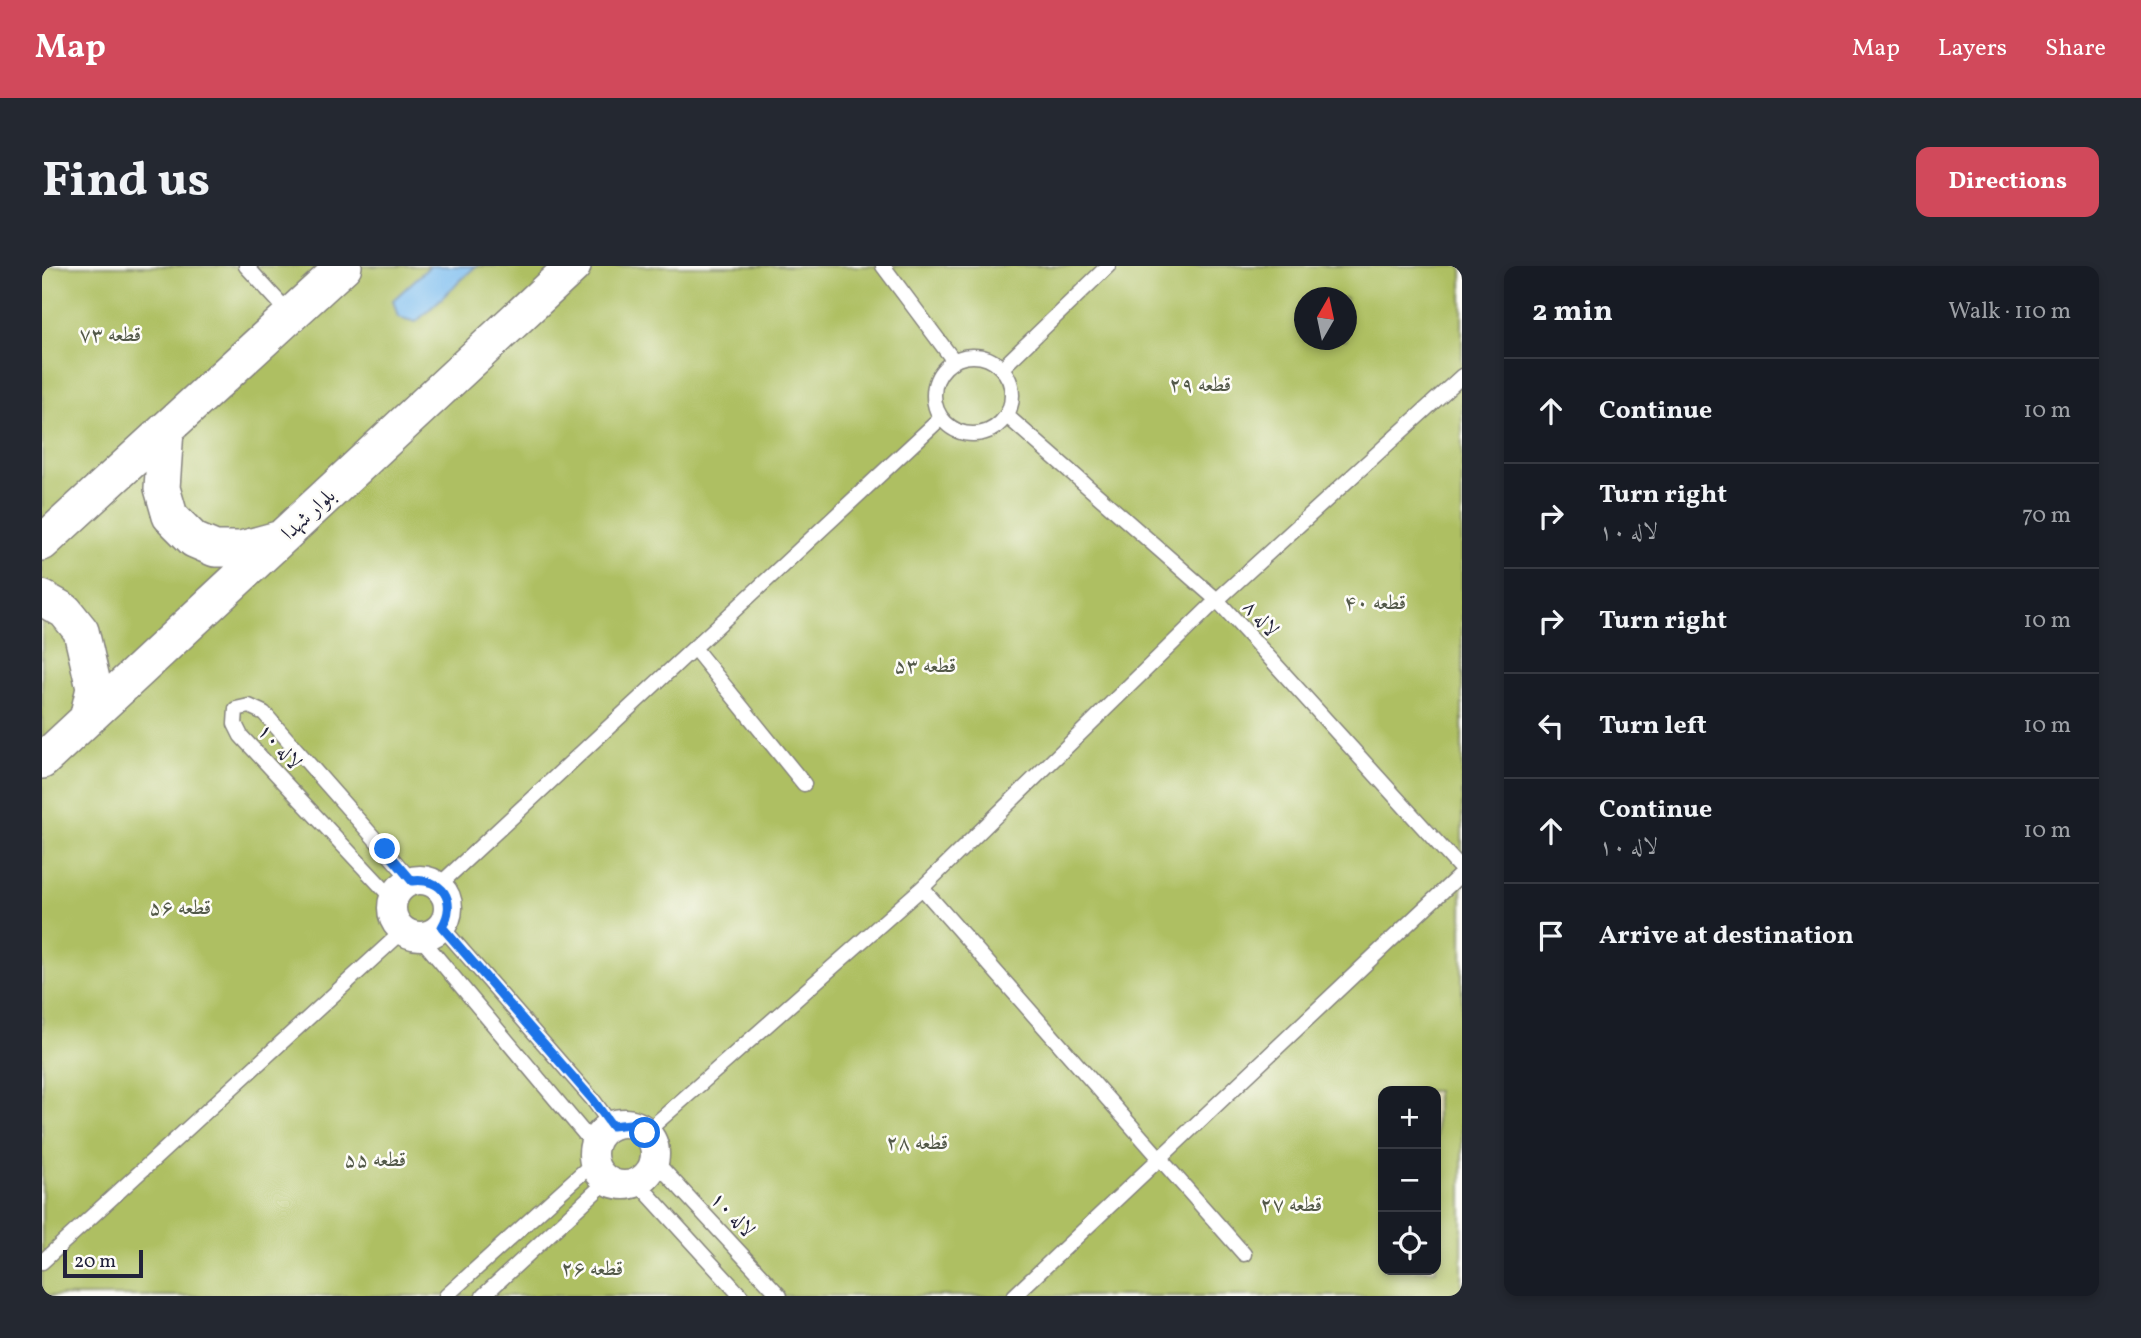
<!DOCTYPE html>
<meta charset="utf-8">
<style>
body{margin:0;font-family:Vollkorn,Amiri,serif;background:#242831;color:#f1f3f6}
.controls{position:absolute;right:21px;bottom:21px;display:grid;overflow:hidden;border-radius:14px;box-shadow:0 4px 10px #0003}
.controls button{width:63px;height:63px;display:grid;place-items:center;padding:0;border:0;border-bottom:2px solid #363941;background:#171b24;color:#f1f3f6;font:35px sans-serif}
.compass{position:absolute;left:1252px;top:21px;width:63px;height:63px;border-radius:50%;background:#171b24;box-shadow:0 4px 10px #0003;rotate:9deg}
.scale{position:absolute;left:21px;bottom:18px;width:80px;box-sizing:border-box;padding-left:7px;border:4px solid #22223b;border-top:0;font-size:19px;line-height:24px;white-space:nowrap;color:#22223b;-webkit-text-stroke:5px #fdfcf7;paint-order:stroke}
.stop{position:absolute;width:21px;height:21px;margin:-16px;border:5px solid #1a73e8;border-radius:50%;background:#fff}
.stop.end{background:#1a73e8;border-color:#fff;box-shadow:0 2px 7px #0008}
.list{margin:0;padding:0;list-style:none}
h2{display:flex;justify-content:space-between;align-items:center;height:91px;margin:0;padding:0 28px;font-size:30px}
h2 small{font-size:23px;font-weight:400;color:#9ea1a6}
.list li{display:grid;grid-template-columns:46px 1fr auto;gap:21px;align-items:center;box-sizing:border-box;height:105px;padding:0 28px;border-top:2px solid #363941}
.list b{display:block;font-size:26px;white-space:nowrap}
.list p{margin:0;font-size:23px;white-space:nowrap;color:#9ea1a6}
.list em{font-size:23px;font-style:normal;color:#9ea1a6}
.icon{flex:none;width:38px;height:38px;fill:none;stroke:currentColor;stroke-width:2;stroke-linecap:round;stroke-linejoin:round}
.map{position:relative;flex:none;width:1420px;height:1030px;overflow:hidden;border-radius:14px}
header{display:flex;align-items:center;gap:42px;box-sizing:border-box;height:98px;padding:0 35px;background:#d1495b;color:#fff}
header strong{font-size:33px}
nav{display:flex;gap:38px;margin-inline-start:auto;font-size:24px}
.intro{display:flex;align-items:center;justify-content:space-between;box-sizing:border-box;height:168px;padding:0 42px}
h1{margin:0;font-size:49px}
.button{padding:18px 32px;border-radius:14px;background:#d1495b;color:#fff;font-size:24px;font-weight:700}
main{display:flex;gap:42px;padding:0 42px}
aside{flex:1;background:#171b24;border-radius:14px;box-shadow:0 4px 10px #0003}
.map>svg:first-child{display:block}
</style>
<header>
<strong>Map</strong>
<nav><a>Map</a><a>Layers</a><a>Share</a></nav>
</header>
<div class="intro"><h1>Find us</h1><a class="button">Directions</a></div>
<main>
<div class="map">
<svg width="1420" height="1030" viewBox="0 0 1420 1030">
<rect width="100%" height="100%" fill="#fdfcf7"/>
<filter id="ink" filterUnits="userSpaceOnUse"><feTurbulence type="fractalNoise" baseFrequency=".0143" numOctaves="2"/><feDisplacementMap in="SourceGraphic" scale="14" xChannelSelector="R" yChannelSelector="G"/><feConvolveMatrix kernelMatrix="1 2 1 2 8 2 1 2 1" color-interpolation-filters="sRGB"/></filter>
<filter id="wash" filterUnits="userSpaceOnUse"><feTurbulence type="fractalNoise" baseFrequency=".00686" numOctaves="4" result="noise"/><feDisplacementMap in="SourceGraphic" scale="28" xChannelSelector="R" yChannelSelector="G"/><feGaussianBlur stdDeviation="1.57" result="paint"/><feColorMatrix in="noise" values="0 0 0 0 0 0 0 0 0 0 0 0 0 0 0 0 0 1.4 0 .05"/><feComposite in="paint" operator="in"/></filter>
<g filter="url(#wash)">
<rect width="100%" height="100%" fill="#e7e1be"/>
<path fill="#aebf62" stroke="#68704e" stroke-width="2" fill-rule="evenodd" d="M0 0H1420V1030H0ZM1262 32H1304V74H1262ZM1341 825H1394V1004H1341Z"/>
<path fill="#7abcef" stroke="#4e6f95" stroke-width="2" d="M388 0H434L374 56 356 51 351 34Z"/>
</g>
<g filter="url(#ink)">
<g fill="none" stroke-linecap="round" stroke-linejoin="round">
<defs>
<path id="service" d="M204 0 248 48
M841 0 912 95
M892 129a39 39 0 1 1 78 0a39 39 0 1 1-78 0Z
M960 102 1066 0
M965 150 1175 334 1420 604
M652 382 762 518
M396 620 899 152
M880 622 1202 988
M351 633 199 470 193 458 194 443 207 440 222 447 370 615
M400 661 551 834 570 860
M378 671 552 879
M603 867 880 622 1175 334 1420 110
M612 894 738 1030
M595 916 699 1030
M0 996 361 665
M404 1030 552 896
M441 1030 565 915
M972 1030 1420 607"/>
<path id="minor" d="M350 642a28 28 0 1 1 56 0a28 28 0 1 1-56 0Z
M551 888a31 31 0 1 1 62 0a31 31 0 1 1-62 0Z"/>
<path id="tertiary" d="M124 163 120 222 128 250 152 274 173 283H199L236 273
M0 277 302 0
M0 332 23 345 39 365 52 422 45 453
M0 495 531 0"/>
</defs>
<use href="#service" stroke="#84827c" stroke-width="17"/>
<use href="#minor" stroke="#84827c" stroke-width="31"/>
<use href="#tertiary" stroke="#84827c" stroke-width="38"/>
<use href="#service" stroke="#fff" stroke-width="14"/>
<use href="#minor" stroke="#fff" stroke-width="28"/>
<use href="#tertiary" stroke="#fff" stroke-width="35"/>
</g>
</g>
<g fill="none" stroke-linecap="round" stroke-linejoin="round" filter="url(#ink)">
<path stroke="#1a73e8" stroke-width="9" d="M343 583 370 615C400 611 416 635 400 661L551 834 570 860 588 858 603 867"/>
</g>
<g text-anchor="middle" stroke-width="5" stroke-linejoin="round" paint-order="stroke">
<g font-size="21" fill="#535949" stroke="#fdfcf7">
<text x="68" y="75">قطعه ۷۳</text>
<text x="1158" y="125">قطعه ۲۹</text>
<text x="1333" y="343">قطعه ۴۰</text>
<text x="883" y="406">قطعه ۵۳</text>
<text x="138" y="648">قطعه ۵۶</text>
<text x="875" y="883">قطعه ۲۸</text>
<text x="333" y="900">قطعه ۵۵</text>
<text x="1249" y="945">قطعه ۲۷</text>
<text x="550" y="1009">قطعه ۲۶</text>
</g>
<g font-size="21" fill="#22223b" stroke="#fdfcf7">
<text transform="translate(266 248) rotate(-43)" y="7">بلوار شهدا</text>
<text transform="translate(1219 352) rotate(48)" y="7">لاله ۸</text>
<text transform="translate(238 480) rotate(48)" y="7">لاله ۱۰</text>
<text transform="translate(691 948) rotate(47)" y="7">لاله ۱۰</text>
</g>
</g>
</svg>
<div class="controls">
<button>+</button>
<button>−</button>
<button><svg class="icon" aria-label="locate" viewBox="0 0 24 24"><circle cx="12" cy="12" r="6"/><path d="M12 2v4M12 18v4M2 12h4M18 12h4"/></svg></button>
</div>
<svg class="compass" viewBox="-18 -18 36 36"><path d="M0-13l5 13h-10z" fill="#e53935"/><path d="M0 13l5-13h-10z" fill="#9ea1a6"/></svg>
<div class="scale">20 m</div>
<div class="stop" style="left:603px;top:867px"></div>
<div class="stop end" style="left:343px;top:583px"></div>
</div>
<aside>
<h2>2 min<small>Walk · 110 m</small></h2>
<ul class="list">
<li><svg class="icon" aria-label="ahead" viewBox="0 0 24 24"><path d="M12 20V5M6 11l6-6 6 6"/></svg><div><b>Continue</b></div><em>10 m</em></li>
<li><svg class="icon" aria-label="right" viewBox="0 0 24 24"><path d="M7 20v-9h11M14 6l5 5-5 5"/></svg><div><b>Turn right</b><p>لاله ۱۰</p></div><em>70 m</em></li>
<li><svg class="icon" aria-label="right" viewBox="0 0 24 24"><path d="M7 20v-9h11M14 6l5 5-5 5"/></svg><div><b>Turn right</b></div><em>10 m</em></li>
<li><svg class="icon" aria-label="left" viewBox="0 0 24 24"><path d="M17 20v-9H6M10 6l-5 5 5 5"/></svg><div><b>Turn left</b></div><em>10 m</em></li>
<li><svg class="icon" aria-label="ahead" viewBox="0 0 24 24"><path d="M12 20V5M6 11l6-6 6 6"/></svg><div><b>Continue</b><p>لاله ۱۰</p></div><em>10 m</em></li>
<li><svg class="icon" aria-label="arrive" viewBox="0 0 24 24"><path d="M6 21V4h12l-3 4 3 4H6"/></svg><div><b>Arrive at destination</b></div></li>
</ul>
</aside>
</main>
